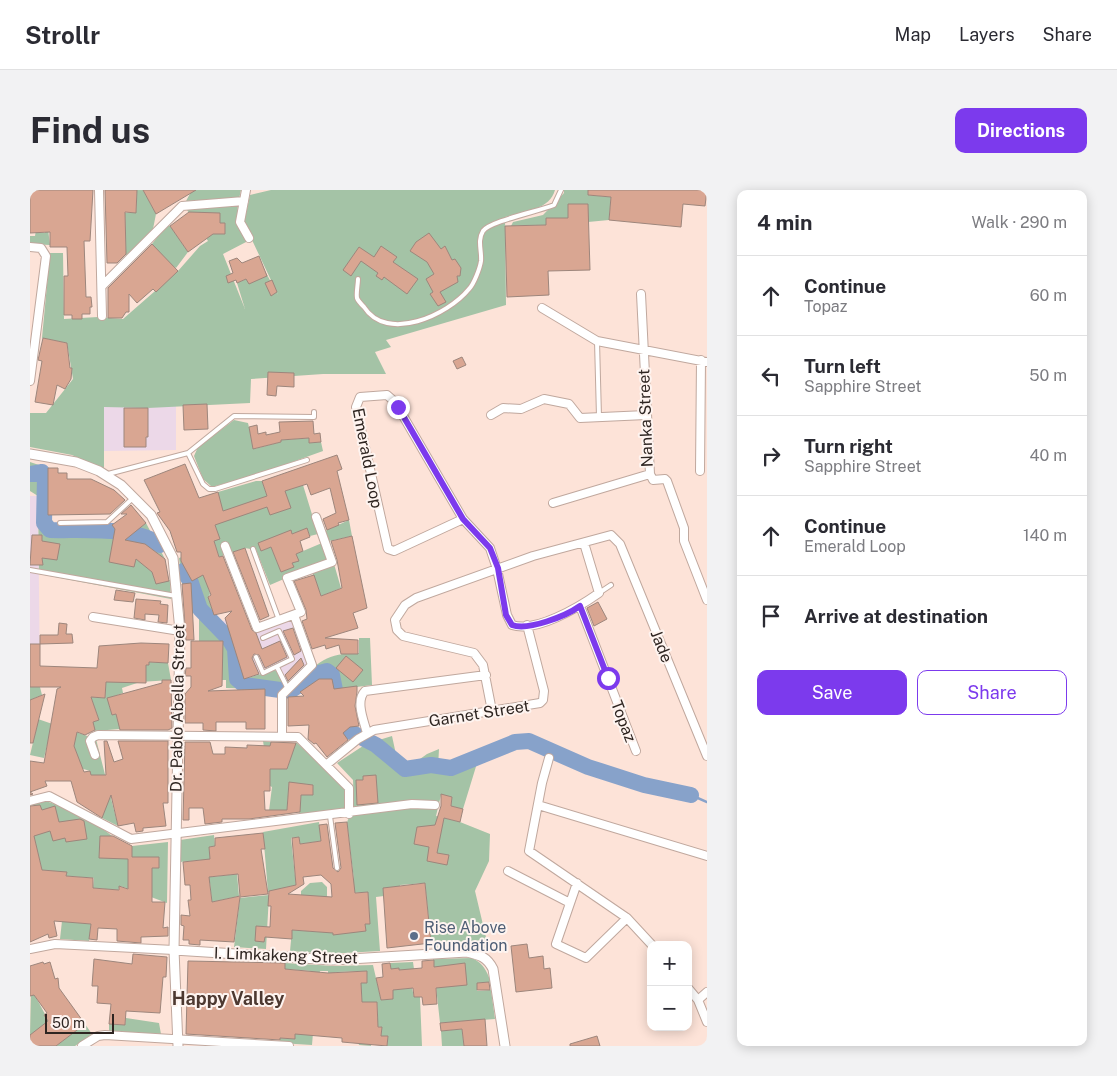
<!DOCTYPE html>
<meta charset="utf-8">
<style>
body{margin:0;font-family:"Public Sans",sans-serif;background:#f2f2f3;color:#2b2b33}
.controls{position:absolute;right:15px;bottom:15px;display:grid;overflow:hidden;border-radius:10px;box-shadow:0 2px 12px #0003}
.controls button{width:45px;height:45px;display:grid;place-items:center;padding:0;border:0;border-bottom:1px solid #e1e1e2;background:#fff;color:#2b2b33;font:25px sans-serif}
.scale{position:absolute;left:15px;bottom:12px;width:69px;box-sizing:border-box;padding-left:5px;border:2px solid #2e2521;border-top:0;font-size:14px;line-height:18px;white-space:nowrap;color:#2e2521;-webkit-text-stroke:4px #fef4f0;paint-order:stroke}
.stop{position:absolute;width:15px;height:15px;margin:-11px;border:4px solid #7c3aed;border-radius:50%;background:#fff}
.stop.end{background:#7c3aed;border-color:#fff;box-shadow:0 1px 5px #0008}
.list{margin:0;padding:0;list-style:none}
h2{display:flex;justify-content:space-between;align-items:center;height:65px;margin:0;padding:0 20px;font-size:21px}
h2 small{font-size:16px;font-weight:400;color:#7c7c81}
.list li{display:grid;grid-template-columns:32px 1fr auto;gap:15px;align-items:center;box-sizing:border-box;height:80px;padding:0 20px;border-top:1px solid #e1e1e2}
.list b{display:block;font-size:19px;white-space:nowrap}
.list p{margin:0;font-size:16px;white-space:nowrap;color:#7c7c81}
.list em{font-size:16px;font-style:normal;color:#7c7c81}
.actions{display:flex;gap:10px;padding:15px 20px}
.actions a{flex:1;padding:11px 0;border:1px solid #7c3aed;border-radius:10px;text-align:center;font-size:18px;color:#7c3aed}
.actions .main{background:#7c3aed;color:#fff}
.icon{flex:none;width:28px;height:28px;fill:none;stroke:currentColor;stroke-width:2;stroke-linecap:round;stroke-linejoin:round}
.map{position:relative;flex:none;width:677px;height:856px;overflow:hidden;border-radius:10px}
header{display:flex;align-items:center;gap:30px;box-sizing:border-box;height:70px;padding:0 25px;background:#fff;border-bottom:1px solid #e1e1e2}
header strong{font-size:24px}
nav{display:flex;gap:28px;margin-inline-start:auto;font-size:18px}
.intro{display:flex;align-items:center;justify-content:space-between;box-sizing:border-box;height:120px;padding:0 30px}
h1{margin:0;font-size:35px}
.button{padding:12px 22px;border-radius:10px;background:#7c3aed;color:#fff;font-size:18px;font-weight:700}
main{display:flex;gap:30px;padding:0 30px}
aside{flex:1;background:#fff;border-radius:10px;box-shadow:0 2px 12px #0003}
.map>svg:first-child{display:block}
</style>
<header>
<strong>Strollr</strong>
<nav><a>Map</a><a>Layers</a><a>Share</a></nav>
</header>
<div class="intro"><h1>Find us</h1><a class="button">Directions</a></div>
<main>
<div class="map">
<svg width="677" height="856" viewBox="0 0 677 856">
<rect width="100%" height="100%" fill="#fde3d8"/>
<path fill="#ecd8e8" d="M146 216V260L74 261V217Z
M0 306H8L10 497H0Z
M216 423 221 442H226L261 428 278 476 252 499 214 491 201 447 187 433Z"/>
<path fill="#a4c3a6" d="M101 0H113L126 24 123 39 96 69 95 23 106 22 107 3Z
M162 0H211L209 9 156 11Z
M241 0H525C520 20 492 22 475 27L476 115 356 150 361 157 345 162 356 184H293L221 189 220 213 118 218 74 217V280L42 265 0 257V223H16L43 189 37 153 12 148 20 63H33L34 129 68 127 93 129 148 81 170 56 178 51 155 17 208 12 207 32 218 51 193 64 215 119 207 93 235 81 248 105 214 33 220 5Z
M534 0H559L558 5 581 7 579 30 558 32V14H538V28H516V35L481 36 483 32 513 25 534 3Z
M137 34 140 36 158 62 146 78 143 76 125 94 122 54Z
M9 39 10 43H15V39H18L20 55 0 54V46H5L6 40Z
M204 230 218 233 224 259 251 252V250L279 248V253L291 252 293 261 229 284 182 297 173 289 164 266 168 257Z
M0 272 18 278 19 325 26 337 103 343 116 333 135 369 118 356 108 370 122 382 126 393 140 390 141 409 9 384 8 306 0 301Z
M226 291H232L237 306 273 295 288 344 280 346 277 339 262 344 261 341 231 361 241 357 251 382 263 377 262 373 268 371 266 364 292 353 298 370 240 395 226 360 215 358 189 367 184 351 189 348 183 328 188 302Z
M319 330 322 346 299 351 295 341Z
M161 364 174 383 180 404 178 407 187 433 201 447 214 489 245 480 257 491 267 494C287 472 297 463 329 463V448H340L342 495 304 500 299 487 289 489 264 507 248 503H235L234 499 196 498V490H192V451H169V426L162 420 161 394H152L149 368Z
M304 374 311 398 291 406 282 382Z
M119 472 138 473 141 490 110 492 92 498 93 503 82 507 83 514 79 515 82 525 86 524 90 539 65 541 63 532 69 530 61 507 75 508 76 492 116 486V475Z
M0 497H10L12 505 0 510Z
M5 528 66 549 88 636 72 628 60 581 47 577 37 547H19L14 568 0 565 7 536Z
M362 546 367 569 376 579 397 564 409 559 408 578 419 580 448 570 433 619 421 616 422 607 411 605 406 626 430 632 460 644 459 671 445 701 459 760 402 759 395 693 370 695V697L354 706 346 707 350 761 297 764 260 761 262 740 292 742 295 707 271 710V701L280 693 292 692 297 697V723L335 741V734H340L338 702 319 703 314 694 324 690 317 632 324 616 323 590 307 573 336 554Z
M233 551 241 552 240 579H257L266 552 313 595 317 602V622L269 628 271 605H282L283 595 259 593 257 620 239 621 242 597 240 596Z
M11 610C33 614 96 646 102 670 104 679 102 691 103 700L90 696 88 700 63 698 64 688 36 686 37 683 12 680 0 632V614Z
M289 632 291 651 270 654 269 647 261 648 266 695 238 702 233 642Z
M184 645 185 656 179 657 182 687 207 684 209 706 182 712 180 693H176L173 670 150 672V650Z
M138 652 137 713 113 704V700H122V678L129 667H102V656Z
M239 705 236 759 204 757 210 708Z
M32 731 61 734 59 751 30 749Z
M442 768C454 774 456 780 461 792L447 793V801L461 800 465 829 410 833 403 769Z
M383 772 384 779 379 781 361 779 360 773Z
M255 773 304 776 343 775 351 810 363 809V799L382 798 384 807H390L392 856H357L358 846H351L352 837 331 835 341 848V856L329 855 322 829 348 828 347 812H332V803H329V793L337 792V781L306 782 298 787V781H290L289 786H280L281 781 255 779Z
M1 800C11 814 15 827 25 840L0 845Z
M96 828 129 833 131 844 79 841V833L95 835Z
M55 834 62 844 45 856H26Z
M432 839 434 856H412L411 841Z
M283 843 282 855 250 853V848L265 849V844Z"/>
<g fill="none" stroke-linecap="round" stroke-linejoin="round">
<path stroke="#87a2ca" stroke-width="2.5" d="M661 605 677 612"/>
<path stroke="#87a2ca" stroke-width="16" d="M0 284 12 282 15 287 14 333 20 340C51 341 106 336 130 355
M153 381 160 390 170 419 199 449 205 459 207 489 214 495 250 500
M260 501 286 484 297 481 302 485 311 529 319 541 346 555 375 579 401 575 421 578 485 552 499 551 558 577 614 595 661 605"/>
</g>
<path fill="#d9a692" stroke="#9d867c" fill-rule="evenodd" d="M0 0H63L60 51H54L56 107H61L62 117H60V124H52V129H42V125H34V86H38L37 57H20V42L0 43Z
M75 0H107L106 23 95 22 96 64 87 73H77Z
M113 0H166L126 24Z
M558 0H677L675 16 653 14 651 37 579 30 581 7 558 5Z
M538 14H558L560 80 518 81 519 105 477 107 475 36 516 35V28H538Z
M159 22 190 23V33H195V44H183L158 62 140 36Z
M399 43 411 59 415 56 422 70 425 69 431 78 430 86H427L428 92 410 102 416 112 408 116 400 104 403 102 396 89 404 84 397 72 380 61 386 52Z
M122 54 148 81 126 102 123 99 107 113 99 104V122H96L92 128H78V98Z
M351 56 367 67 363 72 388 89 377 104 354 87 352 90 346 86 348 83 331 71 321 86 313 80 329 57 344 67Z
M229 66 237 86 219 94 216 89 207 93 206 90 198 93 196 86 203 83 199 71 207 68 212 73Z
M242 90 247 102 241 106 235 93Z
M13 148 37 153 40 178H42L41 189 35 199 27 195 23 215 5 212 12 171 8 170Z
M432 167 436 175 427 179 423 171Z
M238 182 264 183V197L247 196 246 206 237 205Z
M177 214 178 239 154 240 153 215Z
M94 218H118V247H116V257H94Z
M283 231 284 244 290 243 291 252 279 253V248L251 250V252L223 259 219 237 227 235 228 244 236 242V245L250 242 249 232Z
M307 265 312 279 307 281 319 330 308 333 309 335 297 340 293 329 306 323 300 298 281 305 277 294 255 301 261 318 240 325 237 317 185 335 190 349 184 351 189 367 193 366 222 440 226 443 232 459 250 451 257 467 235 478 229 465 224 464 222 468 229 484 214 489 195 428 202 421 184 425 178 407 181 405 173 385 162 391 151 371V362H147L140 341 127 323 130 322 114 290 155 274 169 308 188 302 193 321 237 306 232 291Z
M18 278H28V283H37V289H61L84 300 95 310 80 324 18 325Z
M101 315 116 333 95 350 115 354 135 369 139 391 126 394 122 382 106 369 104 377 79 372 85 339 82 335 97 324H91Z
M277 338 280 347 270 351 273 361 266 364 269 371 262 373 264 377 251 382 241 357 231 361 228 353 261 340 262 344Z
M2 345H12V351L30 354 27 370 12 368 13 375H0Z
M322 346 337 418 323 423 328 438 295 448 328 450V464H311L309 455 296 459 295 455 282 459 272 431 277 429 276 420 264 391 284 385 291 406 312 398 307 370 301 351Z
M215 358 239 426 230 430 203 362Z
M161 393 164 450H156L152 394Z
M86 400 105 403 103 412 84 410Z
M106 409 131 411 130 414 138 415 137 433 128 432 129 425 115 424V430L104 428Z
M568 412 577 429 564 436 557 418Z
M29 433 37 434 36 444H42L43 453 10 454V445H28Z
M263 438 271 461 264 465 253 441Z
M161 451H193L192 496 178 501 235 499V539H216V532H186V541L173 540V533H155V504L161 497V486H155L156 478H161Z
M111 453 139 454 138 473 119 472V475H116V493L76 492 75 508 61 507 69 530 63 532 65 540 55 545 47 542 44 556 54 582 60 581 61 585H76L74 551H77L84 572 93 569 88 551H138V613H133L136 636 113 638V641L106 642 104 633 88 636 81 605 72 628 47 612 41 591H15L17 596 0 602 3 604 0 605V571L14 573 27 499 31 497H0V454H10V476L67 478 69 456Z
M316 466 333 480 323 492 306 478Z
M271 468 274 475 258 491 255 485Z
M289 489H302L304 499 327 496V502L325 516 329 536 320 537 313 543 318 550 297 567 286 553 284 554 278 549 279 535 258 536V507L274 506 270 502Z
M132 490H141L142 538 138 540H90L86 524 82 525 77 508 132 493Z
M15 504 3 553H0V510Z
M155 552H180L183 564H195V557L217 558V555L240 556 241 552 266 553 257 579H240V601H234L235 620H257L259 592 283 595V605H271L270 622 219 629H192V632L175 634 173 618H159V630H153Z
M346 585 348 613 327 615 326 590H333V586Z
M411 604 422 607 421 616 433 619 430 632 414 628 407 663 419 665 417 675 397 671 399 657 384 654 387 637 405 635 411 616Z
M10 615 12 620 25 616 29 632 50 629 54 631 57 649 36 652 35 648 23 651 20 641 4 646 12 680 37 682 36 686 63 688V698L89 700V696L98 699V669L69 668 70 646H83L102 656V667H129V678H122V712H135L133 738 138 737V746L111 747V753L87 751V739L68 738 67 750 59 749 61 734 24 731 27 746 19 748 18 744 0 752V616Z
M317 632 325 703 338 702 340 734H335L336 741 303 745V743L262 740V749L235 747 234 752 225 751 226 736 240 737 241 716H238L239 701 266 695 262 648 269 647 270 654 291 651 289 635 297 634 303 678 308 682 311 678 305 633ZM291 685 301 694 302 707 258 704 274 694 273 687Z
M233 643 235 659H231L238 704 210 707 204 752 170 750V755L159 754V750H153L154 736 151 735V725L160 726 158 710H161L160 695H155L153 672 180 669 179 657 185 656V648ZM208 684 210 706 182 712 179 687Z
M395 693 401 753 357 758 353 698Z
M497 754 499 768 513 766 514 779 520 778 522 798 486 802 481 756Z
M103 764 137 767 136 787H133L130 823 96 821 95 835 79 834 81 814 67 813 68 796H62L64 769 102 774Z
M404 770V777L435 773 437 795 406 798 407 814 393 815 392 807H384L383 798 363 800V809L351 810 346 788 353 787 352 774 360 773 361 779 369 778V780L392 778V771Z
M158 771 255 773V779L298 783 337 781V793H331L332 812H347L348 837H352L351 846H358L357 856 312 852V848L265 844V849L250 848V850L156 844Z
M13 772 14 774 20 772 25 789 28 788 29 798 55 834 26 856H0V845L18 831 14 825 17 823 4 805 0 806V776Z
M459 792 460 800H447V793Z
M455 829 457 856H434L432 839 411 841 410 833Z
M567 846 570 856H540V854Z"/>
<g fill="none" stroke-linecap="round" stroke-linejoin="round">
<defs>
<path id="service" d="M328 89C328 94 326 103 327 108 328 111 332 115 334 117 357 153 418 125 439 99 444 94 450 78 451 71 452 61 447 51 453 41 460 31 510 21 524 15L531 0
M567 151 569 227
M158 263 204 226 284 227V222
M78 284 158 263 173 294 179 299H185L277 270
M30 333 77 332 103 308
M223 359 249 430
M0 380 146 406
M569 403 581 395
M226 467 233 483 262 469 249 441 233 448
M247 477 257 497
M300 626 307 678"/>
<path id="minor" d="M69 0 72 126
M216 0 210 32 219 48
M0 57 11 58 16 66 0 191
M72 96 152 16 214 11
M611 104 620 284 623 290 635 289 637 291 654 338V351L677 410
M512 118 567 151 677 172
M461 225 473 218 491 219 514 209 539 214 550 228 616 225
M670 281 671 170
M523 313 620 284
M433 329 364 361 358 359 326 217 330 207 357 205 365 212 433 329 460 358 467 379 477 425 482 435C506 443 549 417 569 403L554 353
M195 356 227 438 271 422 257 388 302 372 286 327
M550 416 606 561
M63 427 150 441
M462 521 453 475 444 463 373 446 367 440 365 430 375 415 386 408 503 366 581 345 590 354 677 566
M337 543C334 531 325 511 335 501L456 485
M252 546V505L282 475 264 425
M65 565 60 551 63 547 68 545 268 547 319 598V624
M519 568 512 593 499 661 597 728 622 755
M296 575 328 549 344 540 510 513 513 510 514 501 497 435
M0 611 19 606 101 649 382 614 405 615
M508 615 677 666
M478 681 540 713
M547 693 526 754 556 768 597 728
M0 759 25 754 144 760
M658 798 668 810 677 832
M668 810 677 802
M52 856 68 846 75 845 259 856"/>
<path id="tertiary" d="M0 264 46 272 69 281 91 295 121 325 143 368 150 441 144 760 148 856
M144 760 303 770 437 762C450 765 457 767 463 779L475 856"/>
</defs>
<use href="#service" stroke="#c0a89e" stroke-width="6"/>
<use href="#minor" stroke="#c0a89e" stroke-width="10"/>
<use href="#tertiary" stroke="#c0a89e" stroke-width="11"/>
<use href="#service" stroke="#fff" stroke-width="4"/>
<use href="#minor" stroke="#fff" stroke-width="8"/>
<use href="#tertiary" stroke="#fff" stroke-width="9"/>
</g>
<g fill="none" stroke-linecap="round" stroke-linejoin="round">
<path stroke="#7c3aed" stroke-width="6" d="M368 217 433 329 460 358 468 378 476 425 482 435C498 441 536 426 550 416L578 488"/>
</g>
<circle fill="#5c6f8a" stroke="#fef4f0" stroke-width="2" cx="384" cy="746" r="5"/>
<g text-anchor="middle" stroke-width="4" stroke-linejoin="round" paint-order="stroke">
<g font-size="16" fill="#2e2521" stroke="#fef4f0">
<text transform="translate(615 228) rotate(-92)" y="6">Nanka Street</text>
<text transform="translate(338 268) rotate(79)" y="6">Emerald Loop</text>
<text transform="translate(632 456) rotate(68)" y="6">Jade</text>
<text transform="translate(147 518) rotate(-89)" y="6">Dr. Pablo Abella Street</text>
<text transform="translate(449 523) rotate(-9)" y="6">Garnet Street</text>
<text transform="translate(594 531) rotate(69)" y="6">Topaz</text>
<text transform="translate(256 765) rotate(2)" y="6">I. Limkakeng Street</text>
</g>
<g font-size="16" fill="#4e5e75" stroke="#fef4f0" text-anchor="start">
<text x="394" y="743">Rise Above<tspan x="394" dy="18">Foundation</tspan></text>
</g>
<g font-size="18" font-weight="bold" fill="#4d3931" stroke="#fef4f0">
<text x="198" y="815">Happy Valley</text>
</g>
</g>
</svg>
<div class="controls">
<button>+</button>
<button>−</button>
</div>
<div class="scale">50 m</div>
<div class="stop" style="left:578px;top:488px"></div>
<div class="stop end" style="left:368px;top:217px"></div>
</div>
<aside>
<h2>4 min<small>Walk · 290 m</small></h2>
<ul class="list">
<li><svg class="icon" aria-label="ahead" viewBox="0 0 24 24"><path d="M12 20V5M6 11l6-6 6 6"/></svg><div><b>Continue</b><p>Topaz</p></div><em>60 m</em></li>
<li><svg class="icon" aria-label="left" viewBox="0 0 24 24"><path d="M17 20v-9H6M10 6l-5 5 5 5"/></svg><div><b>Turn left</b><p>Sapphire Street</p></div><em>50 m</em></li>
<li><svg class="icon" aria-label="right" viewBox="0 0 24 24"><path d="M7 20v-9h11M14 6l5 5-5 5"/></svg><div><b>Turn right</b><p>Sapphire Street</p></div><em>40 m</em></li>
<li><svg class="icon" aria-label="ahead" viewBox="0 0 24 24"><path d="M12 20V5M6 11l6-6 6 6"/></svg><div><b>Continue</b><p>Emerald Loop</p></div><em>140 m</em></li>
<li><svg class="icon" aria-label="arrive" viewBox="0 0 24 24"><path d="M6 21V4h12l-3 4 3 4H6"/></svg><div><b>Arrive at destination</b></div></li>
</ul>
<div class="actions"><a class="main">Save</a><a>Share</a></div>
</aside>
</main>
